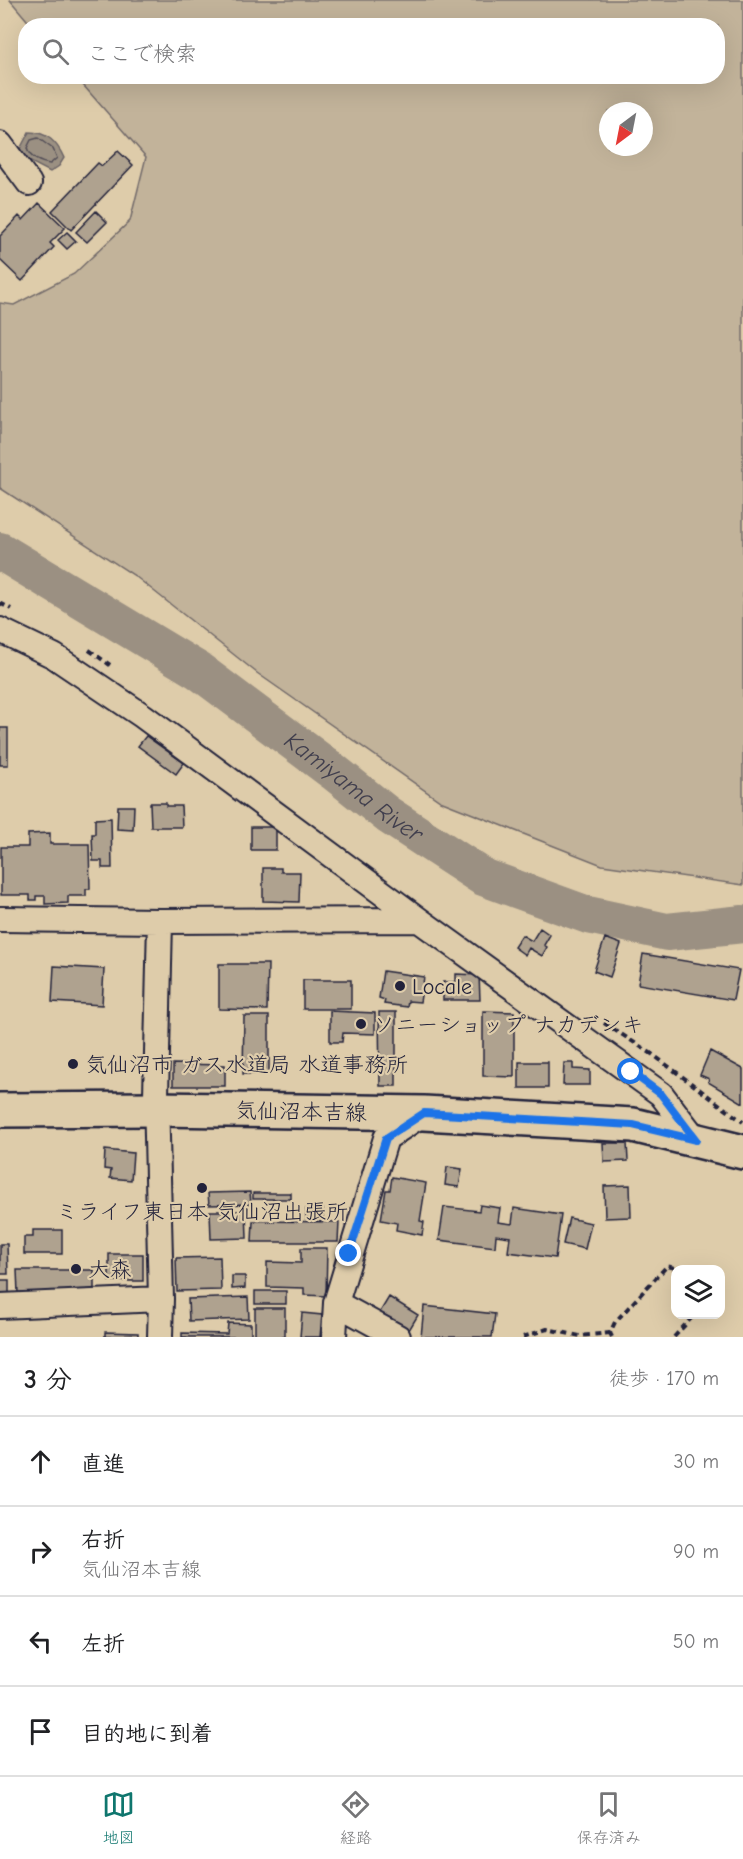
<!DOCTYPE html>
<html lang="ja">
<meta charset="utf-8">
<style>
body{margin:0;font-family:"Comic Neue","Klee One",sans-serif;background:#f6f6f6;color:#202124}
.controls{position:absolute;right:18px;bottom:18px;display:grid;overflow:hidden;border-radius:12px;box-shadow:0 6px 24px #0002}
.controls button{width:54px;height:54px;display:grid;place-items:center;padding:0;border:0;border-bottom:2px solid #e0e0e0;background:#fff;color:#202124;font:30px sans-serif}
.compass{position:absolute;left:599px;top:102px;width:54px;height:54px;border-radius:50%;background:#fff;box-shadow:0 6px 24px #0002;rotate:212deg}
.stop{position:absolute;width:18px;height:18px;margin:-14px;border:4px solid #1a73e8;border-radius:50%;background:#fff}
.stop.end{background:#1a73e8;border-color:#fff;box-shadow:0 2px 6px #0008}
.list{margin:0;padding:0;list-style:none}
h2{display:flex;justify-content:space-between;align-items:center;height:78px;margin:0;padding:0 24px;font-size:26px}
h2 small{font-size:20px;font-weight:400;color:#757577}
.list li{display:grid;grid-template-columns:39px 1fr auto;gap:18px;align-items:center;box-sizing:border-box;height:90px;padding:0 24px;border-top:2px solid #e0e0e0}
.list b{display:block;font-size:22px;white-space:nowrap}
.list p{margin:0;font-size:20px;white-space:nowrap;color:#757577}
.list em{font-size:20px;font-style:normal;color:#757577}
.icon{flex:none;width:33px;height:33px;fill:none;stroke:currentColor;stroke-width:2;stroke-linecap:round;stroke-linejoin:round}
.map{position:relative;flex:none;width:743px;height:1337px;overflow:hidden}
.search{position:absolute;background:#fff;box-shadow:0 6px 24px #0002;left:18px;right:18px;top:18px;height:66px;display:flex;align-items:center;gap:15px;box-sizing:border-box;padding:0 21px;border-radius:24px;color:#757577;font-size:22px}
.sheet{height:438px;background:#fff}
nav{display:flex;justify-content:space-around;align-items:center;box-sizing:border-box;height:84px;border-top:2px solid #e0e0e0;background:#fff;font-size:16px;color:#757577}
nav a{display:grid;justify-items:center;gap:3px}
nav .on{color:#0f766e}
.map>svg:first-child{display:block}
</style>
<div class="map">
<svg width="743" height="1337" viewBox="0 0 743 1337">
<rect width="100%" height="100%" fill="#deccaa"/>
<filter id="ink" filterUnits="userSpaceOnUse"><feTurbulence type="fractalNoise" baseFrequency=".0167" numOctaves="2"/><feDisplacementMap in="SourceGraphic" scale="12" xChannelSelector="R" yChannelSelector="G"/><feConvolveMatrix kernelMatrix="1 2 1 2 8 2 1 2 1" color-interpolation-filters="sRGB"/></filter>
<g filter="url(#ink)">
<path fill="#c2b39a" stroke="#726a6a" stroke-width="1.5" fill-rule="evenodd" d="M10 0H743V885L602 865 440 801 257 673 135 576 0 488V303L14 305 74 274 130 221 146 157 76 77 718 76V26H32ZM608 111H644V147H608Z"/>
<path fill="#9b9082" stroke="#6b6466" stroke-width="1.5" d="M29 132C47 132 57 142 64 158L59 166 50 172 23 158 20 149Z"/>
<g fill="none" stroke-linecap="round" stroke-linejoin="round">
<path stroke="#524e57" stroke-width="1.5" d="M38 138 53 149 57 158 50 164C41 163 29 158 27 148L31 140Z"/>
<path stroke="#9b9082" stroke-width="38" id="s1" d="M0 551 199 671 334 772 388 815 483 877 588 915 667 932 743 924"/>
</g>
<path fill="#afa28f" stroke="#22223b" stroke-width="1.5" d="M118 151 133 165 71 230 52 211 98 163 102 166Z
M39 203 65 228 50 243 54 247 22 281 0 260V236L19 216 23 220Z
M96 211 107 222 87 242 76 232Z
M67 232 76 241 67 249 58 240Z
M0 728H8V765H0Z
M146 736 184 763 176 774 138 746Z
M150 803H166V806H181L182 827H151Z
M118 806H134L133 830 117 829Z
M111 818 112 868H102V861H93L92 834H95V819Z
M251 827H276V850H251Z
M50 833V844H89L90 889H86V896H68V903L45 904V896H36V900H30V895H1V847H28V834Z
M263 868H281V872H300L299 902 263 901Z
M540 928 550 935 544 945 547 947 542 956 529 948 525 955 514 947 522 935 532 941Z
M605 938 621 944 610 977 594 971Z
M643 954 739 970 733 1000 638 984Z
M219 964H268L267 1010 219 1009Z
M54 966 104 969 102 1005 52 1002Z
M383 971 424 977 420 1002 408 1001 407 1007 384 1004 385 1000 379 998Z
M456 974 479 975 480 1000H443V982H456Z
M303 980H351V1009H303Z
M330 1011 375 1013V1034L343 1033 342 1042H330Z
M483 1011 514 1012V1077L483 1076Z
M379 1012H396V1086H380Z
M244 1016H269V1074H243Z
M710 1051 743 1069V1103L708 1082 709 1079 700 1075Z
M519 1062H548V1088H519Z
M564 1063H573V1069L590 1070V1085H563Z
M173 1064 225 1065V1086H173Z
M603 1143H627L628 1161 604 1162Z
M105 1150 133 1153 131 1180 110 1178 111 1170 104 1169Z
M447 1167 462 1169 459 1187 445 1185Z
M392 1177 426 1183 420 1221 424 1222 422 1235 396 1230 397 1223 381 1220 386 1190H390Z
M630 1185 631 1217 605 1218 604 1186Z
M250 1192 251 1204 209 1205 208 1193Z
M253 1193H291V1199H253Z
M480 1205 500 1208 498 1222 512 1224 514 1208 561 1215 555 1258 508 1252 510 1237 496 1235 495 1247 439 1240 444 1207 479 1211Z
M306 1209H323V1219H306Z
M210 1211H246L247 1238 211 1239Z
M569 1218 591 1223 585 1249 563 1244Z
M253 1221 339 1222 338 1242H252Z
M33 1230H62V1254H24V1237H33Z
M0 1244H7L8 1274H0Z
M301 1248H327L326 1296 304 1295V1288L267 1287V1262L301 1263Z
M109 1254H143V1281H109Z
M220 1257 221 1290 177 1291 176 1258Z
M17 1270H94V1293H18Z
M232 1276H245V1288L232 1289Z
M0 1280H9V1296H0Z
M255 1291H286V1304H255Z
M248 1297 249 1319 189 1321 188 1299Z
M389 1297 418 1315 406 1335 377 1317Z
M424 1306 495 1314 492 1337H421Z
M255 1308H285V1337H255Z
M302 1313 322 1315 320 1337H300Z
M228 1323 251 1324V1337H182V1333L227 1334Z
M105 1332 138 1333V1337H105Z"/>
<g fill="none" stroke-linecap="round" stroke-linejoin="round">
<defs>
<path id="street" d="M0 144 29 183
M0 630 54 656 143 716 419 920 661 1094 696 1140
M0 919 160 921 419 920
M336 1303 398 1337
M0 1306 161 1299
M160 1337 161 1299 156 1096 160 921
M334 1337 336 1303 386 1138 424 1113"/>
<path id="primary" d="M0 1110 156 1109 424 1113 633 1125 743 1152"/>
</defs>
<use href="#street" stroke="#22223b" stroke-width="28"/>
<use href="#primary" stroke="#22223b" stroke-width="38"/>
<path stroke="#22223b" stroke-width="4" stroke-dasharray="6 4.5" stroke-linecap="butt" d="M0 603 11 609
M89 650 110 665
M604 1023 652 1054 743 1122
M523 1337 547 1329 580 1336 610 1333
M612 1337 610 1333 615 1322 667 1266 682 1270
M674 1337 695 1314"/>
<use href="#street" stroke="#deccaa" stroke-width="24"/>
<use href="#primary" stroke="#deccaa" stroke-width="33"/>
</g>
</g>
<g fill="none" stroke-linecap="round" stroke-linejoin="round" filter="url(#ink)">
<path stroke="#1a73e8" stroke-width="8" d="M349 1254 386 1138 424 1113 633 1125 696 1140 661 1094 631 1072"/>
</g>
<g fill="#22223b" stroke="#deccaa" stroke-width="2">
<circle cx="400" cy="986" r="6"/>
<circle cx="361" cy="1024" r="6"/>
<circle cx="73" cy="1064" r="6"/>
<circle cx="202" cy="1188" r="6"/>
<circle cx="76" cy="1269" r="6"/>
</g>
<g text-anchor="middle" stroke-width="4.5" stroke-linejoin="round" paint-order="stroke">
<g font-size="22" fill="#22223b" stroke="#deccaa" text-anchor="start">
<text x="412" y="994">Locale</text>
<text x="373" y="1032">ソニーショップ ナカデンキ</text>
<text x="85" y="1072">気仙沼市 ガス水道局 水道事務所</text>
<text x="202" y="1219" text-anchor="middle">ミライフ東日本 気仙沼出張所</text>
<text x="88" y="1277">大森</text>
</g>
<g font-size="22" fill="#22223b" stroke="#deccaa">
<text transform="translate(301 1111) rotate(1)" y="8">気仙沼本吉線</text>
</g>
<g font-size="24" font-style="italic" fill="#403e4d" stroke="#deccaa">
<text dy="8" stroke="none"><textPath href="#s1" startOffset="426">Kamiyama River</textPath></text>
</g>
</g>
</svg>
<div class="controls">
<button><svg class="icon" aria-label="layers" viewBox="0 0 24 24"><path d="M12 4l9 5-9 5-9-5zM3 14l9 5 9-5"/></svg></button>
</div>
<svg class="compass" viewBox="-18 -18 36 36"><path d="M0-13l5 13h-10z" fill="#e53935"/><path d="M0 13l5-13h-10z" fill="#757577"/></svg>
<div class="stop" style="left:631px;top:1072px"></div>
<div class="stop end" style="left:349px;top:1254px"></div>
<div class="search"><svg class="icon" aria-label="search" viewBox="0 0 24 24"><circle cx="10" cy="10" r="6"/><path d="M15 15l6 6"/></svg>ここで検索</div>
</div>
<section class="sheet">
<h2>3 分<small>徒歩 · 170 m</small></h2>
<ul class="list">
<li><svg class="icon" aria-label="ahead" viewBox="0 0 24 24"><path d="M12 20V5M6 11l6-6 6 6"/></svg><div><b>直進</b></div><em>30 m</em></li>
<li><svg class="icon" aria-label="right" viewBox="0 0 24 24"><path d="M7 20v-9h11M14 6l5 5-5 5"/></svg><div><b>右折</b><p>気仙沼本吉線</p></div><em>90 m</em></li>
<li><svg class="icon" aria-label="left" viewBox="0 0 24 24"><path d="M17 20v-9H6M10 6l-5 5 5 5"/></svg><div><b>左折</b></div><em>50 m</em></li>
<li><svg class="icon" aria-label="arrive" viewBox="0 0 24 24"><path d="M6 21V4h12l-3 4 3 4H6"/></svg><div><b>目的地に到着</b></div></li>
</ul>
</section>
<nav>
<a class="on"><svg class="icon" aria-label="map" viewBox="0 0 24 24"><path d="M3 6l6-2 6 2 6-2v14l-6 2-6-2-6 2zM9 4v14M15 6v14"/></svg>地図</a>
<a><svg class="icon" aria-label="directions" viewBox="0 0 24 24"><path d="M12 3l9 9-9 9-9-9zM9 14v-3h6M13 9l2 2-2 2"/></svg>経路</a>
<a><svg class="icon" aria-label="saved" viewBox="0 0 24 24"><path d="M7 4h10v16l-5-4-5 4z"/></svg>保存済み</a>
</nav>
